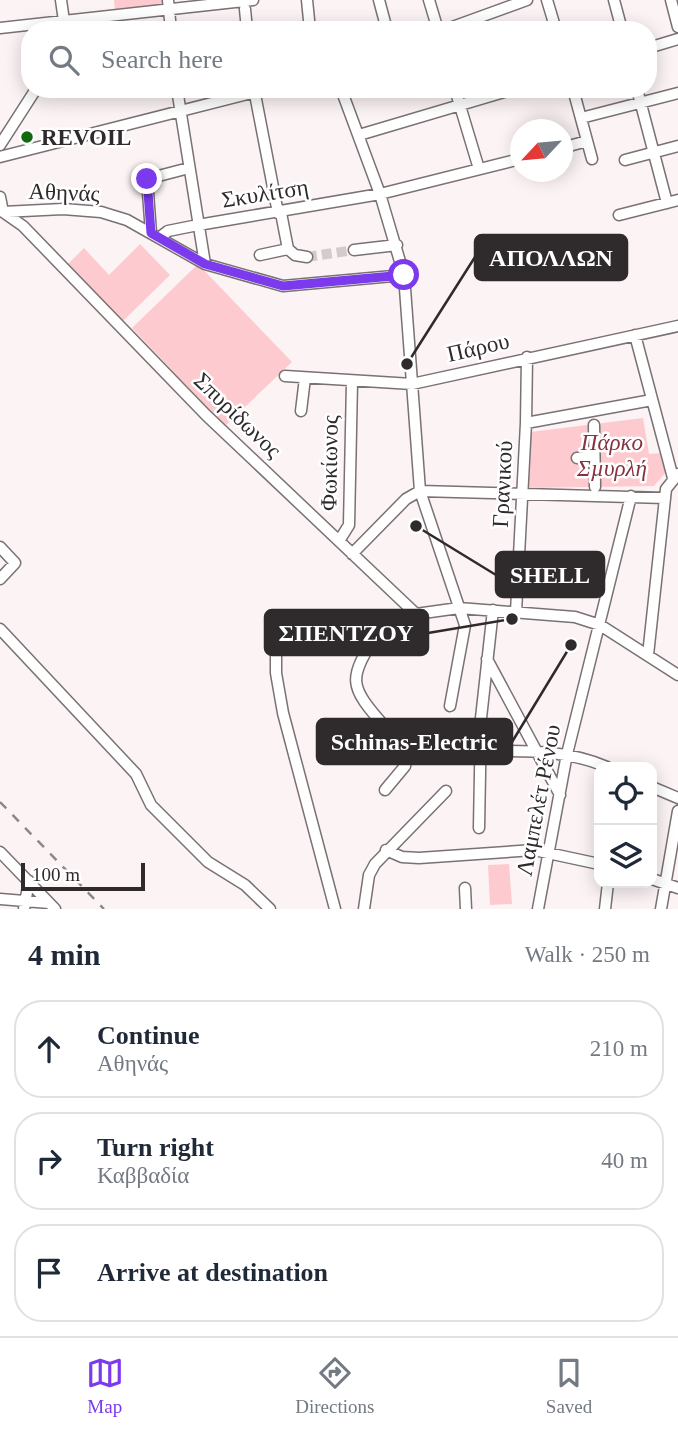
<!DOCTYPE html>
<meta charset="utf-8">
<style>
body{margin:0;font-family:Georgia,serif;background:#f6f6f7;color:#1f2937}
.controls{position:absolute;right:21px;bottom:21px;display:grid;overflow:hidden;border-radius:14px;box-shadow:0 4px 18px #0003}
.controls button{width:63px;height:63px;display:grid;place-items:center;padding:0;border:0;border-bottom:2px solid #e0e1e3;background:#fff;color:#1f2937;font:35px sans-serif}
.compass{position:absolute;left:510px;top:119px;width:63px;height:63px;border-radius:50%;background:#fff;box-shadow:0 4px 18px #0003;rotate:244deg}
.scale{position:absolute;left:21px;bottom:18px;width:124px;box-sizing:border-box;padding-left:7px;border:4px solid #2f2b2c;border-top:0;font-size:19px;line-height:24px;white-space:nowrap;color:#2f2b2c;-webkit-text-stroke:5px #fff;paint-order:stroke}
.stop{position:absolute;width:21px;height:21px;margin:-16px;border:5px solid #7c3aed;border-radius:50%;background:#fff}
.stop.end{background:#7c3aed;border-color:#fff;box-shadow:0 2px 7px #0008}
.list{margin:0;padding:0;list-style:none}
h2{display:flex;justify-content:space-between;align-items:center;height:91px;margin:0;padding:0 28px;font-size:30px}
h2 small{font-size:23px;font-weight:400;color:#747a83}
.list li{display:grid;grid-template-columns:46px 1fr auto;gap:21px;align-items:center;box-sizing:border-box;height:98px;margin:0 14px 14px;padding:0 14px;border:2px solid #e0e1e3;border-radius:28px}
.list b{display:block;font-size:26px;white-space:nowrap}
.list p{margin:0;font-size:23px;white-space:nowrap;color:#747a83}
.list em{font-size:23px;font-style:normal;color:#747a83}
.icon{flex:none;width:38px;height:38px;fill:none;stroke:currentColor;stroke-width:2;stroke-linecap:round;stroke-linejoin:round}
.map{position:relative;flex:none;width:678px;height:909px;overflow:hidden}
.search{position:absolute;background:#fff;box-shadow:0 4px 18px #0003;left:21px;right:21px;top:21px;height:77px;display:flex;align-items:center;gap:18px;box-sizing:border-box;padding:0 24px;border-radius:28px;color:#747a83;font-size:26px}
.sheet{height:427px;background:#fff}
nav{display:flex;justify-content:space-around;align-items:center;box-sizing:border-box;height:98px;border-top:2px solid #e0e1e3;background:#fff;font-size:19px;color:#747a83}
nav a{display:grid;justify-items:center;gap:4px}
nav .on{color:#7c3aed}
.map>svg:first-child{display:block}
</style>
<div class="map">
<svg width="678" height="909" viewBox="0 0 678 909">
<rect width="100%" height="100%" fill="#fcf3f4"/>
<path fill="#fdcbcf" d="M114 0H163L164 6 115 11Z
M140 244 170 275 123 321 68 264 84 248 109 275Z
M198 264 292 362 225 426 132 328Z
M643 418 649 454 662 453 667 471 654 486 527 488 530 432Z
M509 864 512 904 490 905 488 865Z"/>
<g fill="none" stroke-linecap="round" stroke-linejoin="round">
<path stroke="#d3cbcc" stroke-width="10" stroke-dasharray="10 5" stroke-linecap="butt" d="M307 257 354 250"/>
<defs>
<path id="minor" d="M61 0 64 21
M168 0 171 30
M307 0 310 30
M379 0 387 30
M429 0 438 30
M547 0 556 30
M614 0 622 30
M671 0 678 27
M245 9 247 30
M0 28 253 0
M444 30 527 0
M648 48 678 39
M177 89 205 264
M254 89 278 213
M341 89 380 194 404 275 420 491 465 625 450 706
M455 89 479 169
M573 89 592 159
M637 89 667 203
M581 118 678 93
M359 135 514 89
M0 145 36 89
M562 148 587 141
M0 157 267 89
M625 160 678 146
M0 197 3 212
M3 212 23 226 206 415 416 614
M3 212 63 209 101 212 127 220 205 264 283 286 404 275
M619 215 678 200
M151 233 147 179 189 168
M159 238 168 231 198 225 380 194 520 159
M288 249 295 255 307 257
M354 250 397 245
M260 255 288 249 281 213
M635 335 673 478
M285 376 412 384 678 326
M301 411 305 378
M526 423 652 400
M594 425 595 487
M577 458 594 456
M339 541 349 525 352 382
M0 547 15 563 0 579
M352 554 406 499 420 491 665 498
M516 612 526 423 527 357
M380 628C349 680 345 682 387 729 394 737 403 745 407 755L405 766 385 790
M0 629 136 774 151 805 208 862 245 885 270 909
M648 655 666 489 678 474
M487 659 560 795
M487 751C529 751 568 750 607 767
M652 787 678 798
M479 828 481 718 493 610
M386 850 402 857 419 858 534 850 599 864
M0 852 55 909
M652 879 678 888
M465 888 466 909
M0 899 49 903
M24 909 29 881
M335 909 283 713 276 673V646L280 633 289 623 326 620 391 628 416 614 459 608 575 617 600 625 678 675
M364 909 369 875 375 864 446 791
M538 909 567 754 631 496
M605 909 608 883
M661 909 678 811"/>
</defs>
<use href="#minor" stroke="#797172" stroke-width="13"/>
<use href="#minor" stroke="#fff" stroke-width="10"/>
<path stroke="#8d8788" stroke-width="2.5" stroke-dasharray="9 9" stroke-linecap="butt" d="M0 802 104 909"/>
</g>
<g fill="none" stroke-linecap="round" stroke-linejoin="round">
<path stroke="#7c3aed" stroke-width="9" d="M147 179 151 233 205 264 283 286 404 275"/>
</g>
<circle fill="#12680c" stroke="#fff" stroke-width="2.5" cx="27" cy="137" r="7"/>
<g text-anchor="middle" stroke-width="5" stroke-linejoin="round" paint-order="stroke">
<g font-size="23" font-weight="bold" fill="#2f2b2c" stroke="#fff" text-anchor="start">
<text x="41" y="145">REVOIL</text>
</g>
<g font-size="23" fill="#2f2b2c" stroke="#fff">
<text transform="translate(64 192) rotate(2)" y="8">Αθηνάς</text>
<text transform="translate(265 193) rotate(-9)" y="8">Σκυλίτση</text>
<text transform="translate(478 347) rotate(-13)" y="8">Πάρου</text>
<text transform="translate(238 415) rotate(44)" y="8">Σπυρίδωνος</text>
<text transform="translate(329 463) rotate(-89)" y="8">Φωκίωνος</text>
<text transform="translate(502 484) rotate(-87)" y="8">Γρανικού</text>
<text transform="translate(538 800) rotate(-79)" y="8">Λαμπελέτ Ρένου</text>
</g>
<g font-size="23" font-style="italic" fill="#873241" stroke="#fff">
<text x="612" y="450">Πάρκο<tspan x="612" dy="26">Σµυρλή</tspan></text>
</g>
</g>
<path fill="none" stroke="#2f2b2c" stroke-width="2.5" d="M407 364L475 257M416 526L496 575M512 619L428 633M571 645L512 742"/>
<g fill="#2f2b2c" stroke="#fff" stroke-width="2.5">
<circle cx="407" cy="364" r="7"/>
<circle cx="416" cy="526" r="7"/>
<circle cx="512" cy="619" r="7"/>
<circle cx="571" cy="645" r="7"/>
</g>
<g fill="#2f2b2c" stroke="#2f2b2c" stroke-width="2.5">
<rect x="475" y="235" width="152" height="45" rx="7"/>
<rect x="496" y="552" width="108" height="45" rx="7"/>
<rect x="265" y="610" width="163" height="45" rx="7"/>
<rect x="317" y="719" width="195" height="45" rx="7"/>
</g>
<g font-size="24" text-anchor="middle" font-weight="bold" fill="#fff">
<text x="551" y="266">ΑΠΟΛΛΩΝ</text>
<text x="550" y="583">SHELL</text>
<text x="346" y="641">ΣΠΕΝΤΖΟΥ</text>
<text x="414" y="750">Schinas-Electric</text>
</g>
</svg>
<div class="controls">
<button><svg class="icon" aria-label="locate" viewBox="0 0 24 24"><circle cx="12" cy="12" r="6"/><path d="M12 2v4M12 18v4M2 12h4M18 12h4"/></svg></button>
<button><svg class="icon" aria-label="layers" viewBox="0 0 24 24"><path d="M12 4l9 5-9 5-9-5zM3 14l9 5 9-5"/></svg></button>
</div>
<svg class="compass" viewBox="-18 -18 36 36"><path d="M0-13l5 13h-10z" fill="#e53935"/><path d="M0 13l5-13h-10z" fill="#747a83"/></svg>
<div class="scale">100 m</div>
<div class="stop" style="left:404px;top:275px"></div>
<div class="stop end" style="left:147px;top:179px"></div>
<div class="search"><svg class="icon" aria-label="search" viewBox="0 0 24 24"><circle cx="10" cy="10" r="6"/><path d="M15 15l6 6"/></svg>Search here</div>
</div>
<section class="sheet">
<h2>4 min<small>Walk · 250 m</small></h2>
<ul class="list">
<li><svg class="icon" aria-label="ahead" viewBox="0 0 24 24"><path d="M12 20V5M6 11l6-6 6 6"/></svg><div><b>Continue</b><p>Αθηνάς</p></div><em>210 m</em></li>
<li><svg class="icon" aria-label="right" viewBox="0 0 24 24"><path d="M7 20v-9h11M14 6l5 5-5 5"/></svg><div><b>Turn right</b><p>Καββαδία</p></div><em>40 m</em></li>
<li><svg class="icon" aria-label="arrive" viewBox="0 0 24 24"><path d="M6 21V4h12l-3 4 3 4H6"/></svg><div><b>Arrive at destination</b></div></li>
</ul>
</section>
<nav>
<a class="on"><svg class="icon" aria-label="map" viewBox="0 0 24 24"><path d="M3 6l6-2 6 2 6-2v14l-6 2-6-2-6 2zM9 4v14M15 6v14"/></svg>Map</a>
<a><svg class="icon" aria-label="directions" viewBox="0 0 24 24"><path d="M12 3l9 9-9 9-9-9zM9 14v-3h6M13 9l2 2-2 2"/></svg>Directions</a>
<a><svg class="icon" aria-label="saved" viewBox="0 0 24 24"><path d="M7 4h10v16l-5-4-5 4z"/></svg>Saved</a>
</nav>
